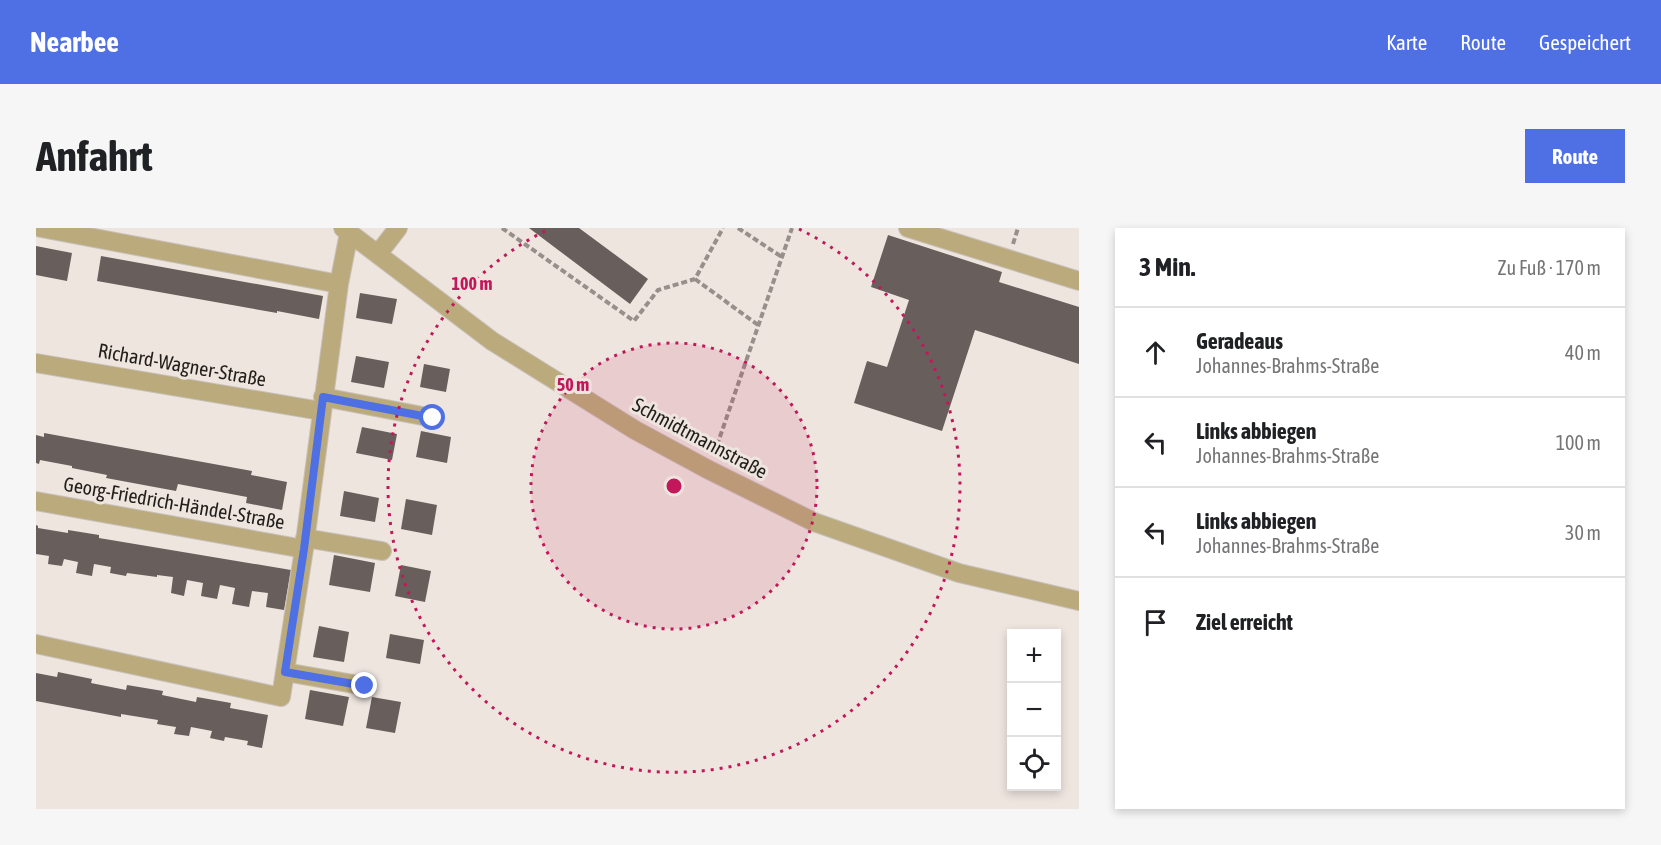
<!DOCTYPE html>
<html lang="de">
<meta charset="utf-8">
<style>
body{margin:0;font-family:"Asap Condensed",sans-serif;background:#f6f6f6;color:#202124}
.controls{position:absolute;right:18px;bottom:18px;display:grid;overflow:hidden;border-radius:0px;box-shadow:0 3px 9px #0003}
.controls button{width:54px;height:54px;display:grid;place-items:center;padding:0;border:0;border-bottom:2px solid #e0e0e0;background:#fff;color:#202124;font:30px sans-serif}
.stop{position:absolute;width:18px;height:18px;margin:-14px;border:4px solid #4e70e4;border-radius:50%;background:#fff}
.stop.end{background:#4e70e4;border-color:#fff;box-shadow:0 2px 6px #0008}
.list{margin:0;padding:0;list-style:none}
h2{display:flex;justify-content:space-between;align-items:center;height:78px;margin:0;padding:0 24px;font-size:26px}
h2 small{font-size:20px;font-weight:400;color:#757577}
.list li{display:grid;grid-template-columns:39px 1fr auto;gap:18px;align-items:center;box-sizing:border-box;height:90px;padding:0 24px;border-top:2px solid #e0e0e0}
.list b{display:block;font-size:22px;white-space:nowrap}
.list p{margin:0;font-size:20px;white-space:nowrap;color:#757577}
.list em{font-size:20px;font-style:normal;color:#757577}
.icon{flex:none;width:33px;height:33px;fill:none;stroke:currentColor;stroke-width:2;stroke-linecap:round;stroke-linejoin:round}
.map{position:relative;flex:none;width:1043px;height:581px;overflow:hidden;border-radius:0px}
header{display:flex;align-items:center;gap:36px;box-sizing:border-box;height:84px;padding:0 30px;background:#4e70e4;color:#fff}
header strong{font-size:28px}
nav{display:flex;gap:33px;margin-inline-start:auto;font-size:21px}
.intro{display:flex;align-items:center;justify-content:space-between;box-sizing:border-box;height:144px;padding:0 36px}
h1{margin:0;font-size:42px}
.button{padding:15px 27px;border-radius:0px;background:#4e70e4;color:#fff;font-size:21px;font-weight:700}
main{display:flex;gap:36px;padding:0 36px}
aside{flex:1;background:#fff;border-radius:0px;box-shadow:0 3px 9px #0003}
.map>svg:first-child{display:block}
</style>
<header>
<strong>Nearbee</strong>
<nav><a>Karte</a><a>Route</a><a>Gespeichert</a></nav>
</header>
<div class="intro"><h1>Anfahrt</h1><a class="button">Route</a></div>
<main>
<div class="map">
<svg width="1043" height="581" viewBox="0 0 1043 581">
<rect width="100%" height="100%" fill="#eee5df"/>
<path fill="#685e5c" d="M493 0H543L612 51 594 76Z
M852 7 966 44 963 54 1043 79V136L939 102 906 203 818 175 831 133 851 139 873 72 835 59Z
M0 18 36 25 31 53 0 47Z
M65 28 287 68 283 91 241 83V85L61 53Z
M324 65 361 71 356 96 320 90Z
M320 128 353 134 348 160 315 154Z
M388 136 414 141 410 164 384 159Z
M326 199 361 206 356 232 320 225Z
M385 203 415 209 411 235 380 229Z
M8 205 216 243 215 247 251 254 246 282 210 275 211 269 142 256 140 263 70 250 71 247 36 240V238L4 232 3 236 0 235V207L8 209Z
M308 263 343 270 339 294 304 288Z
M370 271 401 277 396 307 365 301Z
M0 297 2 298V300L32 305V302L63 307V310L255 342 248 382 230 379 232 365 216 363 213 379 196 376 199 360 184 357 181 371 165 368 167 355 151 352 148 368 135 365 137 349 121 347V349L91 345 90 348 74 345 75 339 58 336 56 348 40 345 42 334 28 331 26 338 12 336 13 328 0 326Z
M298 327 339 335 334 364 293 357Z
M365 337 395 343 389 374 359 368Z
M283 398 313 404 308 434 277 429Z
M354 406 388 412 384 436 350 430Z
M22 444 56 451 55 455 90 462 91 457 127 463 126 467 160 474 161 469 195 475 194 480 232 487 226 520 211 517 212 513 189 509 188 513 174 510 176 503 155 499 153 508 138 506 140 499 121 496 122 492 85 486V489L0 473V445L21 449Z
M274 462 313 469 307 498 269 491Z
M336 469 365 474 359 505 330 500Z"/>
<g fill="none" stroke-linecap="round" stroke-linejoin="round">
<defs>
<path id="minor" d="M5 0 303 56
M307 0 456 113 599 202 673 242 778 294 923 345 1043 373
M872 0 1043 53
M342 26 362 0
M0 135 285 183
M287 169 397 190
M0 273 268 321
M269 310 346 323
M0 416 245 469 268 321 303 56 313 5
M249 444 329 458"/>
</defs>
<use href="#minor" stroke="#c9c1bc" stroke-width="20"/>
<path stroke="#968f8a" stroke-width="4" stroke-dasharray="6 3" stroke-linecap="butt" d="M466 0 598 93 622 62 659 51 687 0
M702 0 746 29
M977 16 982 0
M659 51 722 97
M678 226 756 0"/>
<use href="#minor" stroke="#bbab7c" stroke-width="18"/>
</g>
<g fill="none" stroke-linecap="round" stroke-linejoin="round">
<path stroke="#4e70e4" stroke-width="8" d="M329 458 249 444 268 321 287 169 397 190"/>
</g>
<circle cx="638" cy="258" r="143" fill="#c2185b" fill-opacity=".12"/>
<g fill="none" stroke="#c2185b" stroke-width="3" stroke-dasharray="3 6">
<circle cx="638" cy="258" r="143"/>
<path d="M763 1A286 286 0 1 1 513 1"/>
</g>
<g text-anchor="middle" stroke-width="6" stroke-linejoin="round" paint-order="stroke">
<g font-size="20" fill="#201d1a" stroke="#eee5df">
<text transform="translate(146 137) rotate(10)" y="7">Richard-Wagner-Straße</text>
<text transform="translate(664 210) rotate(28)" y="7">Schmidtmannstraße</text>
<text transform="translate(138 275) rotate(10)" y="7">Georg-Friedrich-Händel-Straße</text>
</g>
</g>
<circle cx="638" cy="258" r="9" fill="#c2185b" stroke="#eee5df" stroke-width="3"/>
<g font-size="18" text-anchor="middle" font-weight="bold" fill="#c2185b" stroke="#eee5df" stroke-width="6" stroke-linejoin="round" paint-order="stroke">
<text x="436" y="62">100 m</text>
<text x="537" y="163">50 m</text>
</g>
</svg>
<div class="controls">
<button>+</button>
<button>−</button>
<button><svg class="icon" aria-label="locate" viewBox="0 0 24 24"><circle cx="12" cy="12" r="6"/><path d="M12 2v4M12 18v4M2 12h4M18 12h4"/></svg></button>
</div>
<div class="stop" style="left:397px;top:190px"></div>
<div class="stop end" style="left:329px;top:458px"></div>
</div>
<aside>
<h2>3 Min.<small>Zu Fuß · 170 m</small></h2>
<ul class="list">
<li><svg class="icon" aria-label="ahead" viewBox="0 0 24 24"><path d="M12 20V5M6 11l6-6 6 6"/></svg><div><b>Geradeaus</b><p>Johannes-Brahms-Straße</p></div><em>40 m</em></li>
<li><svg class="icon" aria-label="left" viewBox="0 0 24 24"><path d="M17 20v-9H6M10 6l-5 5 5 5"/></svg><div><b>Links abbiegen</b><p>Johannes-Brahms-Straße</p></div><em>100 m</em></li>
<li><svg class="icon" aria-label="left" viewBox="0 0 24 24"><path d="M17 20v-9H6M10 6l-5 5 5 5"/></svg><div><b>Links abbiegen</b><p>Johannes-Brahms-Straße</p></div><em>30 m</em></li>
<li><svg class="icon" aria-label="arrive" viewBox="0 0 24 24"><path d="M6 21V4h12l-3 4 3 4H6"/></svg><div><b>Ziel erreicht</b></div></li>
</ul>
</aside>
</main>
